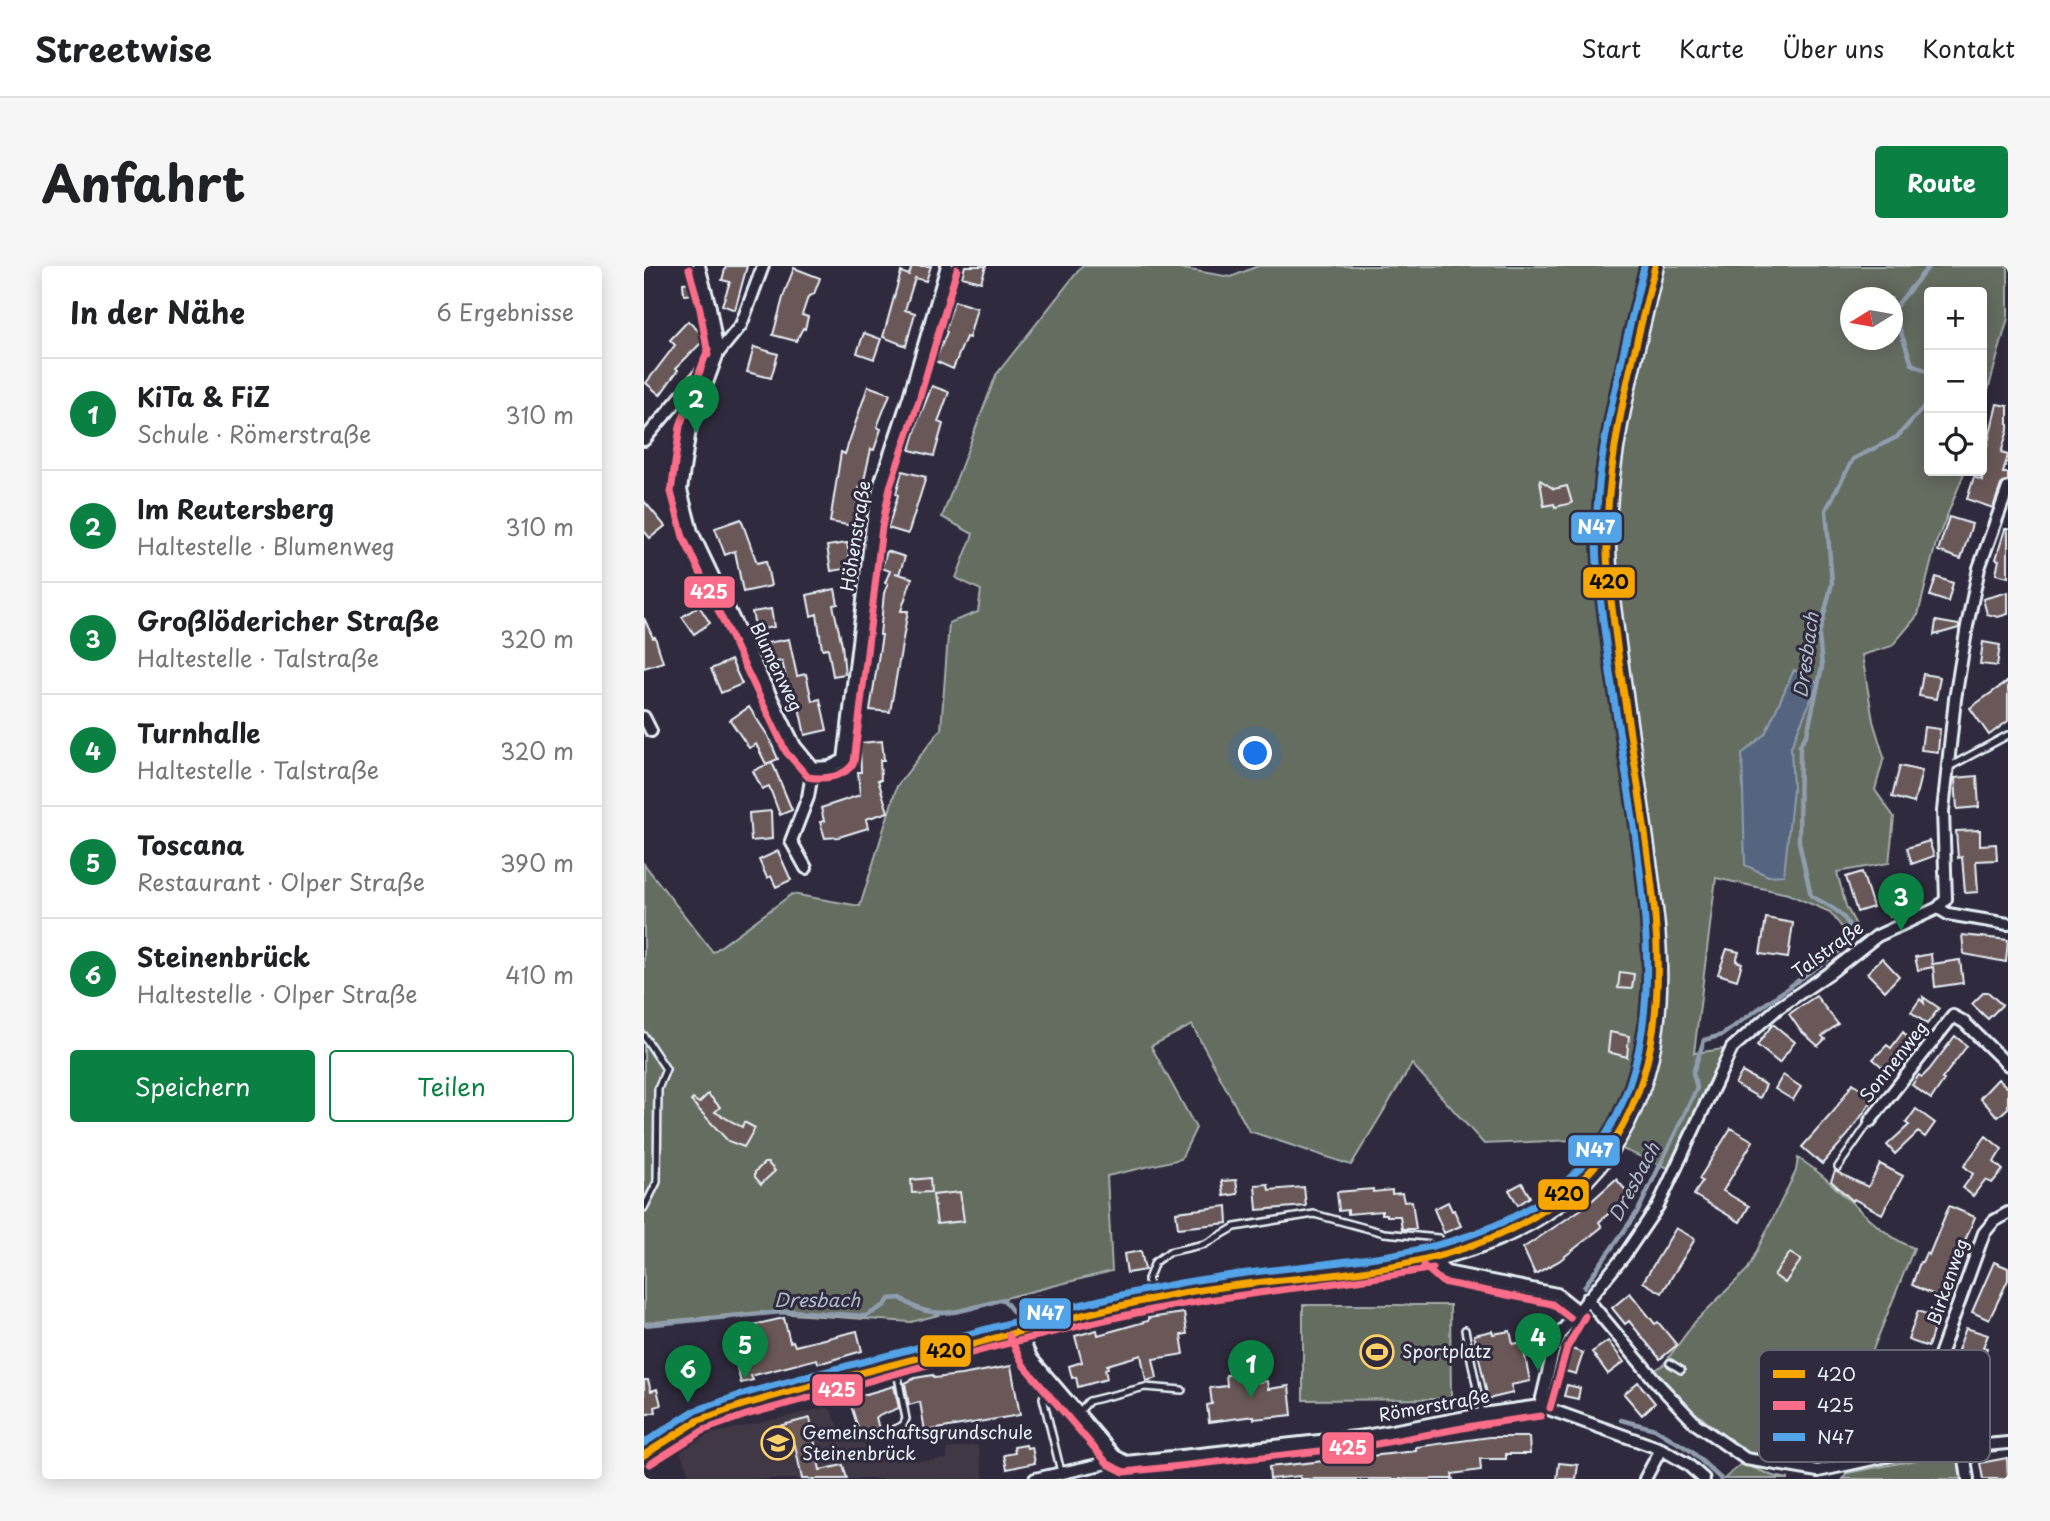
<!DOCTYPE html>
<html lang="de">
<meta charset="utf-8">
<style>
body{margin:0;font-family:"Playpen Sans",sans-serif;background:#f6f6f6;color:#202124}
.controls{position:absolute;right:21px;top:21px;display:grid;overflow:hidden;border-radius:7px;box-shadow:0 4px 18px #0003}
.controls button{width:63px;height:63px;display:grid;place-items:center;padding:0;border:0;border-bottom:2px solid #e0e0e0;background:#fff;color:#202124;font:35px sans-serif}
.compass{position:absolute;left:1196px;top:21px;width:63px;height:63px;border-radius:50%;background:#fff;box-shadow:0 4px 18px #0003;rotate:259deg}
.you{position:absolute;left:612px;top:488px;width:24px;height:24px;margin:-18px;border:5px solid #fff;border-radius:50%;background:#1a73e8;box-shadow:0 0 0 10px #1a73e833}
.badge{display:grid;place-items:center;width:46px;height:46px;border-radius:50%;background:#0b8043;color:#fff;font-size:23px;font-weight:700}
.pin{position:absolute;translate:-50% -58px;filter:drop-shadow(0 2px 4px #0008)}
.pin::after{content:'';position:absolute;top:37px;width:24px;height:21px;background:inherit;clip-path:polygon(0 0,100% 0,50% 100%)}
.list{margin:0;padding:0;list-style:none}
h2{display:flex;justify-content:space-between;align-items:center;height:91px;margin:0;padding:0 28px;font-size:30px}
h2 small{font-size:23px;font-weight:400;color:#757577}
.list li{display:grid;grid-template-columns:46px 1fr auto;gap:21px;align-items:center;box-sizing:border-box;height:112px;padding:0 28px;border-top:2px solid #e0e0e0}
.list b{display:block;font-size:26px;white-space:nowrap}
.list p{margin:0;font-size:23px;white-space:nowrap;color:#757577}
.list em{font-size:23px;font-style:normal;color:#757577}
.actions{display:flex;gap:14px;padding:21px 28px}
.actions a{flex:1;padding:16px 0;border:2px solid #0b8043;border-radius:7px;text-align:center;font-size:24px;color:#0b8043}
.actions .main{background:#0b8043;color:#fff}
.icon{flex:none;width:38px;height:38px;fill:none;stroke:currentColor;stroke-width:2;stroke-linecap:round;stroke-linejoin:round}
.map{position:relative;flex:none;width:1364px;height:1213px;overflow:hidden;border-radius:7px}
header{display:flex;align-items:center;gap:42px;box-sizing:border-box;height:98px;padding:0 35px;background:#fff;border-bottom:2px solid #e0e0e0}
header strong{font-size:33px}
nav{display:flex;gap:38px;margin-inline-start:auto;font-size:24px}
.intro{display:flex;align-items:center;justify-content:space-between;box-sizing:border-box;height:168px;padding:0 42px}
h1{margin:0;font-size:49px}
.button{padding:18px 32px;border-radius:7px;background:#0b8043;color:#fff;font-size:24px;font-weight:700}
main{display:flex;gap:42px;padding:0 42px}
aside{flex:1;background:#fff;border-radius:7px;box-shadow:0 4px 18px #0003}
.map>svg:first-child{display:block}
</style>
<header>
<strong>Streetwise</strong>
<nav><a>Start</a><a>Karte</a><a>Über uns</a><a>Kontakt</a></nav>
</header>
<div class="intro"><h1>Anfahrt</h1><a class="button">Route</a></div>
<main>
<aside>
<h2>In der Nähe<small>6 Ergebnisse</small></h2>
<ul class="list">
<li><span class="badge">1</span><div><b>KiTa &amp; FiZ</b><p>Schule · Römerstraße</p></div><em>310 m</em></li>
<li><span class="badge">2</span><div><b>Im Reutersberg</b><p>Haltestelle · Blumenweg</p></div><em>310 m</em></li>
<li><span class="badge">3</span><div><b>Großlödericher Straße</b><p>Haltestelle · Talstraße</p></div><em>320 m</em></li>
<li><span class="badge">4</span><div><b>Turnhalle</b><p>Haltestelle · Talstraße</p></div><em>320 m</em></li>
<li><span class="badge">5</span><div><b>Toscana</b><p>Restaurant · Olper Straße</p></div><em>390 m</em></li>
<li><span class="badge">6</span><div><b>Steinenbrück</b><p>Haltestelle · Olper Straße</p></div><em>410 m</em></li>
</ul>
<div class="actions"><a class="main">Speichern</a><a>Teilen</a></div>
</aside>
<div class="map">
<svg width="1364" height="1213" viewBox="0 0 1364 1213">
<rect width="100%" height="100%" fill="#2f2a3d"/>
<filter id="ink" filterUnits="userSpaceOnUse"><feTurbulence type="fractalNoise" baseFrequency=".0143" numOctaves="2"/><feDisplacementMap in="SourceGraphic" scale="14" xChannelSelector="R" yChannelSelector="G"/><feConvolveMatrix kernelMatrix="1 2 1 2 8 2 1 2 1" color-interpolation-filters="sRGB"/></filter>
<g filter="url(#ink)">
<path fill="#413845" d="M185 1141 202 1175H215L220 1178 224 1191 270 1185 273 1195 303 1193V1183L334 1179 340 1213H47L36 1185 62 1169Z"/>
<path fill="#656c60" stroke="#a6aeac" stroke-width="2" fill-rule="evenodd" d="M438 0H522L587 11 614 0H1364V52L1338 146V26H1285V205H1321L1292 277 1274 349 1248 380 1218 389 1229 455 1240 491 1231 524 1250 551 1245 597 1193 606 1202 640 1213 661 1203 668 1186 646 1144 628 1072 612 1050 787 1080 783 1024 902 954 873 840 878 768 798 707 899 605 865 548 759 507 780 552 862 537 893 463 910 468 1005 267 1056 117 1046 0 1057V598L69 686 148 628 216 640 253 520 297 463 305 357 334 346 337 324 312 312 329 268 298 251 352 109ZM1206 32H1248V74H1206Z
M1154 892C1194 916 1230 968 1270 982L1185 1192 1186 1196 1167 1200 1103 1188 1047 1143 1011 1104 1019 1099 1051 1056 1104 1003 1152 905Z
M659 1039H806L807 1133 659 1134Z
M1314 1186 1318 1213H1199L1203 1207Z
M1098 1197 1129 1210 1145 1213H1080Z"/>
<path fill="#54657f" stroke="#8f9daf" stroke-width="2" d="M1150 404 1174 417 1147 481 1149 523 1140 609 1124 610 1101 599 1098 488 1121 468Z"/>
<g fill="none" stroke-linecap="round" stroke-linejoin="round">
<path stroke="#8f9daf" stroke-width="4.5" d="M1285 106 1268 98 1249 44 1285 0
M1208 669C1204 647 1185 640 1167 630L1155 576 1156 479 1163 468 1178 401 1175 369 1188 317 1182 244 1209 193 1253 171 1285 135
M940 1021 994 945 1053 822 1049 807 1060 774 1078 769 1194 686
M0 1059 149 1045 222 1050 241 1039 245 1033 257 1032C288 1058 323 1044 359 1033L370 1047
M977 1154 1011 1163 1047 1185 1077 1213"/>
</g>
<path fill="#6a5858" stroke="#e8f1f8" stroke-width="2" d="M82 0H103L91 44 78 39 86 16 78 14Z
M268 0H287L282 15 271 12 261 44 271 47 262 80 239 71 257 6 265 9Z
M321 0H342L337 16 318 11Z
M150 2 176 12 170 28 164 31 158 49 164 51 161 63 159 62 152 75 129 69 140 28Z
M51 16 53 28 40 29 39 17Z
M310 35 333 42 325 72 322 71 309 103 291 95 303 66 301 65Z
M44 55 62 72 32 102 34 104 16 129 2 117 31 79 26 74Z
M220 67 237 73 230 93 213 87Z
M110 81 134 88 127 112 103 106Z
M224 120 246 128 233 161 237 163 230 184 227 183 219 219H216L210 260 186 256 197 186 201 188Z
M288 120 305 126 294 156 299 158 290 190 266 184 275 152Z
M1353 138 1364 140V164L1357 187 1364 189 1359 207H1364V214L1357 219 1349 242 1323 233 1330 211 1338 214V179L1343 180Z
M258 205 282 211 264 268 244 262 254 229 252 228Z
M896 214 910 223 923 220 928 237 911 241 910 238 900 240Z
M0 235 21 260 6 272 0 265Z
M1305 251 1328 258 1317 293 1294 285Z
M97 253 113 297 122 295 127 320 99 326 91 285 81 289 71 262Z
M1361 263H1364V311L1352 308 1355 294 1352 293Z
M203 277 207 302 187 305 183 280Z
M243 285 261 291 255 308 251 307 268 312 257 345H264L246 446 226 444 238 369H236L240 327 244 318 241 317 246 305 238 302Z
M1292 311 1309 317 1304 336 1286 330Z
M191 323 194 338 189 339 198 379 201 408 189 410 184 382 178 383 173 348 167 350 163 329Z
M1364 326V348L1354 351 1343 348 1339 333Z
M55 340 66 357 50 368 38 351Z
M127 343 130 361 112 364 108 346Z
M0 352 9 372 11 371 19 396 0 402Z
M1292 355 1315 359V362L1290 369Z
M145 373 153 410 162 408 168 435 176 433 183 464 161 469 153 432 147 434 138 395 128 397 123 377Z
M1339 376 1356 379 1353 400 1336 398Z
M87 394 98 418 77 427 67 403Z
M1279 408 1296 411 1292 433 1275 430Z
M1364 415V455L1345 469 1326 442Z
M105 441 124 470 134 493 122 498 112 478 105 482 86 454Z
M1280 461 1296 463 1294 486 1277 484Z
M238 475 240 494H236L237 514H234L244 546 222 553 224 562 195 571 181 572 176 556 180 555 177 542 216 529 214 506H217L216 477Z
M128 496 148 544 136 549 125 520 118 523 109 505Z
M1256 500 1278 505 1270 537 1248 531Z
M1333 510 1335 541 1313 543 1311 512Z
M127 545 128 573 107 575 105 547Z
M1336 564V579L1352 578 1353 594 1332 595 1334 626 1321 627 1318 591 1314 592 1312 565Z
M1285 575 1290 590 1268 598 1263 582Z
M134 585 147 614 132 621 127 610 123 612 115 594Z
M1218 606 1229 641 1213 646 1202 611Z
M1267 623 1273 638 1246 651 1239 635Z
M1122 652 1149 657 1144 692 1116 688Z
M1318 669 1364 674 1362 696 1320 688Z
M1083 683 1095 686 1092 695 1098 697 1093 714 1074 708Z
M1287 688 1288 698 1316 694 1319 717 1291 721 1289 701 1274 704 1271 691Z
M1238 692 1255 710 1241 725 1223 707Z
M976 706 990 708 988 723 974 722Z
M1340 726H1344L1358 739 1344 753 1328 738Z
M1172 730 1194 758 1178 770 1181 773 1174 780 1156 764 1145 748Z
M1279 731 1295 742 1283 758 1267 746 1276 733 1280 737Z
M1129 758 1151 776 1135 797 1113 779Z
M966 766 985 770 983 791 964 786Z
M1259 766 1268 776 1244 806 1229 793 1243 779 1247 782Z
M1311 770 1323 780 1298 813 1300 814 1287 833 1268 819 1275 809 1278 811 1285 804Z
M1098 806 1122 819 1116 832 1091 818Z
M1139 809 1157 821 1149 834 1131 823Z
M1354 813 1364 822V842L1354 851 1336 832Z
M1209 817 1230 832 1204 869 1178 898 1158 881 1190 845Z
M64 828 76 841 71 846 98 861 100 856 111 862 100 881 84 875 47 835 49 833 55 837Z
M1272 843 1291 857 1281 871 1274 866 1251 888 1243 879 1265 859 1262 857Z
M1087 862 1109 875 1079 925 1105 940 1096 956 1050 929 1058 915 1055 913Z
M1342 870 1358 883 1350 896 1359 904 1348 917 1341 914 1329 930 1319 922 1329 908 1320 900Z
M120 897H124L131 905 117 918 111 911V906Z
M1236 898 1259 910 1238 948 1210 933 1209 935 1187 915 1191 905 1224 921Z
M286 912 287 926 268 927 267 914Z
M972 913 986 929 955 956 958 961 915 995 891 1008 879 982 942 940Z
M592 914 594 928 580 930 578 915Z
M878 917 886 931 874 939 865 924Z
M624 918 625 924 660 921 662 940 613 944 611 919Z
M729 923V926L748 924V928L758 927 760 936 768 935 772 963H758L756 950H743V948H738V945L704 948V944L695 945 693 926Z
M316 926 320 955 293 958 289 929Z
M804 936 808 945 810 944 817 960 800 967 790 943Z
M583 940 584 957 534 962 532 946Z
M1305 940 1331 951 1297 1032 1268 1019 1276 996H1278L1282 987 1285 989Z
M1032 962 1051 973 1018 1027 999 1016Z
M497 985 501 1004 483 1007 480 988Z
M1146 987 1157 994 1141 1017 1130 1009Z
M1350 996 1364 1002V1014L1345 1054 1328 1046Z
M986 1027 1011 1058 1014 1056 1033 1079 1016 1093 985 1055 981 1058 968 1042Z
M395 1030 398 1041 377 1046 374 1036Z
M1274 1045 1293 1052 1284 1081 1264 1074Z
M540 1047 543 1068 537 1069 540 1088 509 1093 513 1112 502 1115 497 1089 463 1099 464 1102 461 1103 463 1113 434 1121 432 1111 428 1112 425 1100 438 1096 431 1070 453 1064 454 1069 504 1055V1052Z
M140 1052 146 1076 149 1075 151 1080 213 1065 218 1085 181 1096 174 1097 173 1093 107 1110 109 1114 97 1117 90 1090 97 1088 91 1063Z
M1322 1062 1344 1069 1339 1081 1343 1082 1331 1118 1322 1115 1313 1142 1322 1145 1318 1158 1309 1155 1308 1157 1298 1154 1301 1141 1294 1139Z
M848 1065 849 1068 866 1065 869 1078 878 1076 886 1115 867 1119 869 1127 844 1133 830 1069Z
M964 1075 980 1096 964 1108 948 1086Z
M928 1083 939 1087 932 1108 921 1105Z
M367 1100 376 1149 281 1165 276 1136 265 1139 261 1117 271 1112 289 1109 290 1112 317 1109Z
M605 1101 607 1117 623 1115 624 1123 645 1120 648 1149 610 1153V1150L565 1156 563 1139 568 1138 566 1122 583 1120 582 1109H586L585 1103Z
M0 1114H4L7 1125 13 1123 17 1139 11 1141 12 1146 0 1149Z
M994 1116 1011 1137 998 1149 980 1128Z
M923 1119 936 1122 934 1133 920 1130Z
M250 1120 255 1142 232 1151 235 1163 216 1168 205 1133Z
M166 1152 176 1204 199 1199 203 1213H158L151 1179 137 1182 131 1161Z
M846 1171H885L886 1188H862V1193H836L837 1204 808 1208 809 1213H656V1210L626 1213 625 1201 772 1185V1181Z
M382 1179 383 1182 388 1181 391 1197 363 1203 360 1189 371 1187 370 1181Z
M1363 1192 1364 1213H1339L1336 1197Z
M915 1197 934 1199 932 1213H913Z"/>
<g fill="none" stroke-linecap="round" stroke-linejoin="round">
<defs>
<path id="lane" d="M1305 501 1364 469
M0 770 22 803 14 823 13 916 0 942
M1194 901 1226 855
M505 1031 504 1013 511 996 525 986 561 978 591 961 670 948 740 967 795 972 805 983
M821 1064 838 1147
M1026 1097 1037 1104
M405 1115 399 1132 417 1206
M434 1147 445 1135 501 1121 538 1124
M244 1167 259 1159 262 1153 252 1100"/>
<path id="street" d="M55 0 66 41 74 87
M119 0 97 59 74 87 46 163 37 224 48 266 94 363 151 480 169 502 186 501 200 494 228 259 236 218 265 131 303 0
M0 174 70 91
M0 451 7 465
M162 602 147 575 164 531 169 502
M1294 642 1304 648 1364 658
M1226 855 1309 750 1320 756 1364 799
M787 992 802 1006 913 1028 933 1044
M943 1033 1015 1119 1052 1158 1102 1193 1174 1205 1261 1186 1364 1177
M374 1065 388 1093 471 1190 482 1196 721 1170 838 1148 896 1140 1017 1183 1043 1198 1060 1213
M896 1140 909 1086 918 1065 980 990 1014 940 1088 782 1134 742 1187 706 1233 670 1294 642 1302 633 1299 545 1311 433 1323 360 1335 302 1364 222
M1319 1180 1324 1213
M1261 1186 1340 967 1350 955 1364 947
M391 1213 458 1198 471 1190
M1001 1213 1017 1183"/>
<path id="secondary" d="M0 1189 55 1154 99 1139C175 1117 252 1098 328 1078 358 1070 387 1060 417 1053 455 1044 494 1036 533 1028 617 1011 703 1011 787 992 967 952 1030 826 1011 651 1000 557 984 464 972 370 967 334 962 297 963 261 966 172 992 86 1011 0"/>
</defs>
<use href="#lane" stroke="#e8f1f8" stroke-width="10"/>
<use href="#street" stroke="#e8f1f8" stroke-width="16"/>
<use href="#secondary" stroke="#e8f1f8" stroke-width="21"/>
<use href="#lane" stroke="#2f2a3d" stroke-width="5"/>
<use href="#street" stroke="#2f2a3d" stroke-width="10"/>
<use href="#secondary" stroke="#2f2a3d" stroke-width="16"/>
<defs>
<path id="bus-1" d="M0 1189 55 1154 99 1139C175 1117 252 1098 329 1078 397 1060 464 1041 533 1028 617 1012 704 1013 786 992 967 947 1027 828 1011 650 1003 562 986 475 974 388 969 346 961 303 963 260 966 172 991 86 1011 0"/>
<path id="bus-2" d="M45 3 56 43 64 89
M64 83 36 160 27 226 39 271 142 486 164 511C180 514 202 511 210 496L238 261 246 221 275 134 313 3
M780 1000 798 1016 908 1038 926 1052
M365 1070 380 1100 464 1198 480 1206 722 1180 840 1158 897 1150
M906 1142 923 1082 941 1050
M6 1198 60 1164 102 1149C236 1113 370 1072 507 1044 600 1025 695 1020 789 1002"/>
<path id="bus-3" d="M0 1177 50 1145 96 1129C171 1107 248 1089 324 1068 391 1050 458 1032 526 1019 601 1004 677 1001 751 988 945 955 1015 845 1001 655 994 565 975 475 963 385 958 346 952 307 952 268 953 177 980 88 1000 0"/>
</defs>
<use href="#bus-1" stroke="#2f2a3d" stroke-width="12"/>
<use href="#bus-2" stroke="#2f2a3d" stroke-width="12"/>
<use href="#bus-3" stroke="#2f2a3d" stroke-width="12"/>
<use href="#bus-1" stroke="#f7a600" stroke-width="7"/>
<use href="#bus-2" stroke="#fb6d88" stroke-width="7"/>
<use href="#bus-3" stroke="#53a3e8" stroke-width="7"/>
</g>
</g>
<defs>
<symbol id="stadium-ring" viewBox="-11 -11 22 22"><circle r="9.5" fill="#2f2a3d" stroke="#ffd166" stroke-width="1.5"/><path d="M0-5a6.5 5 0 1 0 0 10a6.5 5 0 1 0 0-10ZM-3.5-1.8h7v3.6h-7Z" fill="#ffd166"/></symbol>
<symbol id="school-ring" viewBox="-11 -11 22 22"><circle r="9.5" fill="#2f2a3d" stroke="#ffd166" stroke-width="1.5"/><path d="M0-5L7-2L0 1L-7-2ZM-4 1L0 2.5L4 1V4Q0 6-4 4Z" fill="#ffd166"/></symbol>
</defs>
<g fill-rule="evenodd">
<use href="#stadium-ring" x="714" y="1067" width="38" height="38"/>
<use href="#school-ring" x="115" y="1158" width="38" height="38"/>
</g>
<g text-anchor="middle" stroke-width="6" stroke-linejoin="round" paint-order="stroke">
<g font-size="18" fill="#e8f1f8" stroke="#2f2a3d">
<text transform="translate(212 270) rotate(-81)" y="6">Höhenstraße</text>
<text transform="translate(132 401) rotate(64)" y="6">Blumenweg</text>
<text transform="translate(1184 684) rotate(-36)" y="6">Talstraße</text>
<text transform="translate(1250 796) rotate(-52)" y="6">Sonnenweg</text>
<text transform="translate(1304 1016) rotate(-71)" y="6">Birkenweg</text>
<text transform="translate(790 1140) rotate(-10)" y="6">Römerstraße</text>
</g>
<g font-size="18" fill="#e8f1f8" stroke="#2f2a3d" text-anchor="start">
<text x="758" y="1092">Sportplatz</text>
<text x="158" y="1173">Gemeinschaftsgrundschule<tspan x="158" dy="21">Steinenbrück</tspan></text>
</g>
<g font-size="19" font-style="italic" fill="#adb9c8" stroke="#2f2a3d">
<text transform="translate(1162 389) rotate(-82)" y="7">Dresbach</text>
<text transform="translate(990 916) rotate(-62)" y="7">Dresbach</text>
<text x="173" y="1041">Dresbach</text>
</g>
</g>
<rect x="1115" y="1084" width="231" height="112" rx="10" fill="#2f2a3d" stroke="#666675" stroke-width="2"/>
<rect x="1129" y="1104" width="32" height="8" fill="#f7a600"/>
<rect x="1129" y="1135" width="32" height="9" fill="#fb6d88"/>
<rect x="1129" y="1167" width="32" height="8" fill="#53a3e8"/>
<g font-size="19" fill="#e8f1f8">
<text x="1173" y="1115">420</text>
<text x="1173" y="1146">425</text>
<text x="1173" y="1178">N47</text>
</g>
<g stroke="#2f2a3d" stroke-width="2.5">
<rect x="926" y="245" width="53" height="33" rx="7" fill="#53a3e8"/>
<rect x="938" y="300" width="54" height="33" rx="7" fill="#f7a600"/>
<rect x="39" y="309" width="53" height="34" rx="7" fill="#fb6d88"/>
<rect x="923" y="868" width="54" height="33" rx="7" fill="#53a3e8"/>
<rect x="893" y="912" width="53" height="33" rx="7" fill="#f7a600"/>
<rect x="374" y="1031" width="54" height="33" rx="7" fill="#53a3e8"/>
<rect x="275" y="1068" width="53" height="34" rx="7" fill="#f7a600"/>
<rect x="167" y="1107" width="53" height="34" rx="7" fill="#fb6d88"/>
<rect x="677" y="1165" width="54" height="34" rx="7" fill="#fb6d88"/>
</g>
<g font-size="19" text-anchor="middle" font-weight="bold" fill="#fff">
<text x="952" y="268">N47</text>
<text x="65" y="333">425</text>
<text x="950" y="891">N47</text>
<text x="401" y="1054">N47</text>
<text x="193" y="1131">425</text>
<text x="704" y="1189">425</text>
</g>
<g font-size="19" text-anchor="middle" font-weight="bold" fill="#111">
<text x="965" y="323">420</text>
<text x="920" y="935">420</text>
<text x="302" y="1092">420</text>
</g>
</svg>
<div class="controls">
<button>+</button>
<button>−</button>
<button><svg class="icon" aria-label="locate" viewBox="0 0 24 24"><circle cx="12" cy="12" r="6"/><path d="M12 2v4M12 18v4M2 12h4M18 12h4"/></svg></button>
</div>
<svg class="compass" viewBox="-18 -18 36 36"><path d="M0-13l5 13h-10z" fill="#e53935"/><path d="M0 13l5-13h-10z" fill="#757577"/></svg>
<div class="you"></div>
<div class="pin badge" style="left:607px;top:1132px">1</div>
<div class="pin badge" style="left:52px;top:167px">2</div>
<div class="pin badge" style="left:1257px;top:665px">3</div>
<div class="pin badge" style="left:894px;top:1105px">4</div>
<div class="pin badge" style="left:101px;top:1113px">5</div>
<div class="pin badge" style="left:44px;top:1137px">6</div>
</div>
</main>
